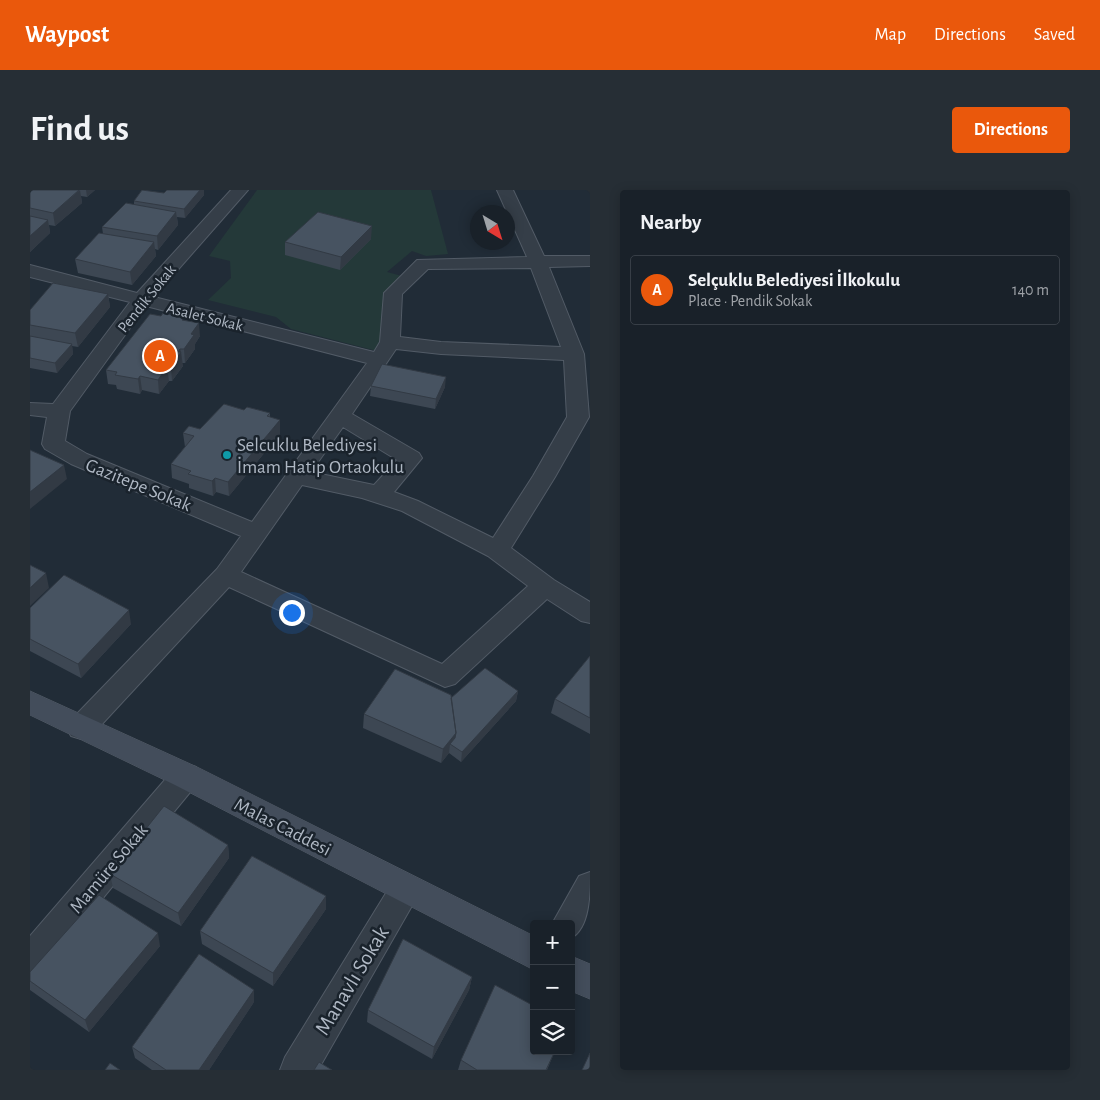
<!DOCTYPE html>
<meta charset="utf-8">
<style>
body{margin:0;font-family:"Alegreya Sans",sans-serif;background:#262e35;color:#f1f3f6}
.controls{position:absolute;right:15px;bottom:15px;display:grid;overflow:hidden;border-radius:5px;box-shadow:0 2px 12px #0003}
.controls button{width:45px;height:45px;display:grid;place-items:center;padding:0;border:0;border-bottom:1px solid #373e46;background:#192129;color:#f1f3f6;font:25px sans-serif}
.compass{position:absolute;left:440px;top:15px;width:45px;height:45px;border-radius:50%;background:#192129;box-shadow:0 2px 12px #0003;rotate:142deg}
.you{position:absolute;left:261px;top:422px;width:18px;height:18px;margin:-12px;border:4px solid #fff;border-radius:50%;background:#1a73e8;box-shadow:0 0 0 8px #1a73e833}
.badge{display:grid;place-items:center;width:32px;height:32px;border-radius:50%;background:#ea580c;color:#fff;font-size:16px;font-weight:700}
.pin{position:absolute;translate:-50% -50%;border:2px solid #fff;box-shadow:0 1px 5px #0006}
.list{margin:0;padding:0;list-style:none}
h2{display:flex;justify-content:space-between;align-items:center;height:65px;margin:0;padding:0 20px;font-size:21px}
h2 small{font-size:16px;font-weight:400;color:#9fa3a8}
.list li{display:grid;grid-template-columns:32px 1fr auto;gap:15px;align-items:center;box-sizing:border-box;height:70px;margin:0 10px 10px;padding:0 10px;border:1px solid #373e46;border-radius:5px}
.list b{display:block;font-size:19px;white-space:nowrap}
.list p{margin:0;font-size:16px;white-space:nowrap;color:#9fa3a8}
.list em{font-size:16px;font-style:normal;color:#9fa3a8}
.icon{flex:none;width:28px;height:28px;fill:none;stroke:currentColor;stroke-width:2;stroke-linecap:round;stroke-linejoin:round}
.map{position:relative;flex:none;width:560px;height:880px;overflow:hidden;border-radius:5px}
header{display:flex;align-items:center;gap:30px;box-sizing:border-box;height:70px;padding:0 25px;background:#ea580c;color:#fff}
header strong{font-size:24px}
nav{display:flex;gap:28px;margin-inline-start:auto;font-size:18px}
.intro{display:flex;align-items:center;justify-content:space-between;box-sizing:border-box;height:120px;padding:0 30px}
h1{margin:0;font-size:35px}
.button{padding:12px 22px;border-radius:5px;background:#ea580c;color:#fff;font-size:18px;font-weight:700}
main{display:flex;gap:30px;padding:0 30px}
aside{flex:1;background:#192129;border-radius:5px;box-shadow:0 2px 12px #0003}
.map>svg:first-child{display:block}
</style>
<header>
<strong>Waypost</strong>
<nav><a>Map</a><a>Directions</a><a>Saved</a></nav>
</header>
<div class="intro"><h1>Find us</h1><a class="button">Directions</a></div>
<main>
<div class="map">
<svg width="560" height="880" viewBox="0 0 560 880">
<rect width="100%" height="100%" fill="#212c37"/>
<path fill="#243939" d="M227 0H401L418 64 396 66 382 61 357 82 372 86 354 106 356 123 347 161 261 139 246 127 178 110 201 88 200 71 179 66Z"/>
<g fill="none" stroke-linecap="round" stroke-linejoin="round">
<defs>
<path id="street" d="M201 0H218L124 107 344 162 350 152 354 103 387 70 497 67 467 0H483L514 66H560V76L519 77 554 164 559 227 525 287 481 358 524 390 560 412V433L551 431 517 409 425 494 415 497 199 397 61 546 51 549 41 546 37 538 41 530 187 379 211 346 41 274 15 259 12 254 17 227 0 225V213L23 214 100 112 0 87V75L107 103ZM501 78 531 157 411 152 370 147 372 104 398 79ZM116 116 337 173 222 332 57 264 35 251 40 221ZM366 159 411 164 534 170 537 227 503 286 463 348 388 311 364 302 392 268 389 263 322 224ZM313 237 367 270 344 295 281 282ZM272 295 332 308 372 321 458 366 498 396 412 474 211 382Z
M156 574 166 577 171 586 166 595 12 782 0 787V746L146 577Z
M560 682C560 704 560 738 541 748V734H522L549 686Z
M375 686 386 690 391 700 288 880H250L255 867 364 690Z"/>
<path id="secondary" d="M0 501 167 577 504 746V780L145 595 0 525Z
M541 766 560 774V809L541 801Z"/>
</defs>
<use href="#street" stroke="#525b66" stroke-width="2"/>
<use href="#secondary" stroke="#525b66" stroke-width="1"/>
<use href="#street" fill="#353e48" fill-rule="evenodd"/>
<use href="#secondary" fill="#434d5b" fill-rule="evenodd"/>
</g>
<path fill="#3d4753" d="M0 0H65L57 7 51 6 52 13 25 36 19 35 20 43 0 62Z
M137 0H174V5L155 28 147 27 148 35 128 60 125 59 126 66 102 95 48 83 45 69 73 44 72 37 104 14V11L134 3Z
M341 49 310 80 255 65V52Z
M78 104 80 117 48 157 42 156 43 164 27 183 0 178V120Z
M155 130 170 146 165 154V159L155 173H152L153 176 142 191H139L129 204 112 200 110 204 87 199 86 195 78 194 76 180Z
M341 196 415 197 405 219 340 206Z
M214 220 240 223V227L250 244 199 306 186 302 183 306 159 298V294L142 288 141 274 155 257 153 243 170 239Z
M0 418 101 434 51 488 0 461Z
M560 466V544L521 523 525 509Z
M488 501 486 511 431 572 419 563 411 573 333 538 334 524 421 508Z
M198 655 199 668 151 736 83 698 80 684Z
M296 719 243 796 172 754 170 741Z
M130 756 59 842 0 800V782Z
M442 787 439 800 402 869 337 832 338 820Z
M224 812 179 880H122L105 868 102 857Z
M504 861H525L517 880H428L431 870Z"/>
<path fill="#323a44" d="M50 0 52 13 25 36 23 23Z
M56 0H65L57 7Z
M170 0H174V5L155 28 154 19Z
M146 22 148 35 128 60 127 46Z
M18 30 20 43 0 62V46Z
M342 36 341 49 310 80 311 67Z
M124 52 126 66 102 95 100 82Z
M78 104 80 117 48 157 45 143Z
M169 133 170 146 165 154V159L155 173 154 159 161 144Z
M42 154 43 164 27 183 25 173Z
M150 159 151 163V162L153 176 142 191 141 177Z
M137 177 139 191 129 204 128 190Z
M110 186 112 200 110 204 108 189Z
M416 187 415 197 405 219 406 209Z
M250 230V244L199 306 198 292Z
M34 275 37 289 0 319V302Z
M185 288 186 302 183 306 182 291Z
M16 383 19 398 0 416V398Z
M99 420 101 434 51 488 48 474Z
M488 501 486 511 431 572 432 562Z
M426 543 424 556 420 554 419 563 411 573 413 559Z
M198 655 199 668 151 736 148 723Z
M296 706V719L243 796V783Z
M128 743 130 756 59 842 55 830Z
M442 787 439 800 402 869 404 857Z
M224 800V812L179 880H169Z"/>
<path fill="#475361" stroke="#323a44" d="M0 0H49L23 23 0 18Z
M112 0 134 3 137 0H170L154 19 104 11Z
M96 13 146 22 127 46 72 37Z
M288 22 342 36 311 67 255 52Z
M0 26 18 30 0 46Z
M69 43 124 52 100 82 45 69Z
M23 93 78 104 45 143 0 135V120Z
M133 123 154 127 152 130 169 133 161 144 164 145 154 159H150L148 162H151L141 177H137L128 190 110 186 108 189 85 185 87 182 76 180 120 124 131 126Z
M0 146 42 154 25 173 0 168Z
M352 174 416 187 406 209 341 196Z
M194 214 214 220 217 217 240 223 237 226 250 230 198 292 185 288 182 291 158 284 161 281 141 274 164 246 153 243 159 236 170 239Z
M0 260 34 275 0 302Z
M0 375 16 383 0 398Z
M34 385 99 420 48 474 0 449V418Z
M560 466V528L525 509Z
M455 478 488 501 432 562 420 554 425 548 426 543 421 508Z
M365 479 421 505 426 543 413 559 334 524Z
M134 616 198 655 148 723 80 684Z
M222 666 296 706 243 783 170 741Z
M69 705 128 743 55 830 0 791V782Z
M373 749 442 787 404 857 338 820Z
M169 764 224 800 169 880H136L102 857Z
M465 795 504 816V861H525L516 880H447L431 870Z
M560 863V880H552Z
M289 872 302 880H284Z
M80 873 90 880H75Z"/>
<circle fill="#0f9aa8" stroke="#1a232c" stroke-width="2" cx="197" cy="265" r="5"/>
<g text-anchor="middle" stroke-width="5" stroke-linejoin="round" paint-order="stroke">
<g font-size="16" fill="#afb8c4" stroke="#1a232c">
<text transform="translate(116 108) rotate(-51)" y="6">Pendik Sokak</text>
<text transform="translate(175 126) rotate(14)" y="6">Asalet Sokak</text>
</g>
<g font-size="19" fill="#afb8c4" stroke="#1a232c" text-anchor="start">
<text x="207" y="261">Selcuklu Belediyesi<tspan x="207" dy="22">İmam Hatip Ortaokulu</tspan></text>
</g>
<g font-size="19" fill="#afb8c4" stroke="#1a232c">
<text transform="translate(109 294) rotate(22)" y="7">Gazitepe Sokak</text>
<text transform="translate(253 636) rotate(27)" y="7">Malas Caddesi</text>
<text transform="translate(78 678) rotate(-50)" y="7">Mamüre Sokak</text>
</g>
<g font-size="22" fill="#afb8c4" stroke="#1a232c">
<text transform="translate(321 790) rotate(-59)" y="8">Manavlı Sokak</text>
</g>
</g>
</svg>
<div class="controls">
<button>+</button>
<button>−</button>
<button><svg class="icon" aria-label="layers" viewBox="0 0 24 24"><path d="M12 4l9 5-9 5-9-5zM3 14l9 5 9-5"/></svg></button>
</div>
<svg class="compass" viewBox="-18 -18 36 36"><path d="M0-13l5 13h-10z" fill="#e53935"/><path d="M0 13l5-13h-10z" fill="#9fa3a8"/></svg>
<div class="you"></div>
<div class="pin badge" style="left:130px;top:166px">A</div>
</div>
<aside>
<h2>Nearby<small></small></h2>
<ul class="list">
<li><span class="badge">A</span><div><b>Selçuklu Belediyesi İlkokulu</b><p>Place · Pendik Sokak</p></div><em>140 m</em></li>
</ul>
</aside>
</main>
